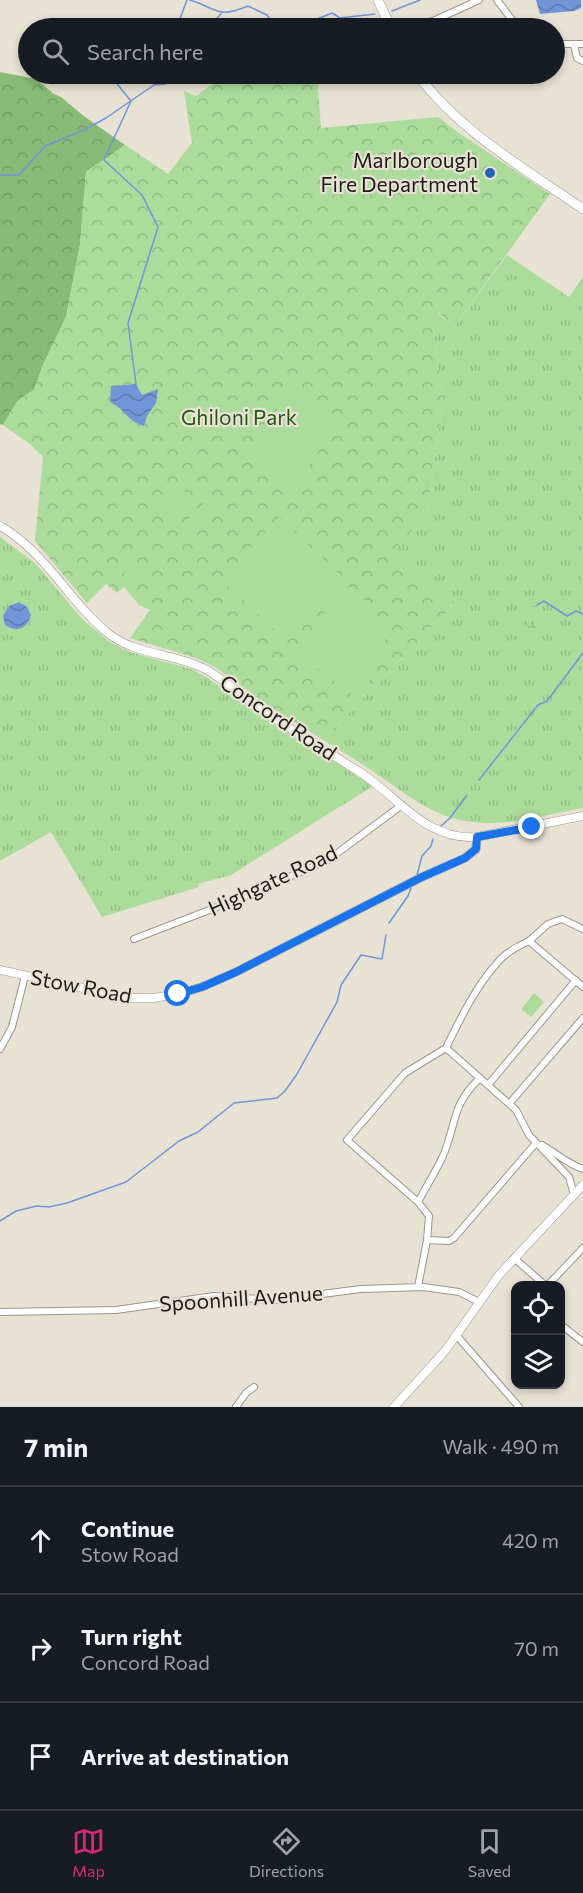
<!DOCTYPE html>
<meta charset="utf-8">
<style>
body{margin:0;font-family:Commissioner,sans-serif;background:#242831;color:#f1f3f6}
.controls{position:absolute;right:18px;bottom:18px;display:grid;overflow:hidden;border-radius:12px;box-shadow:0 3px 9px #0003}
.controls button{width:54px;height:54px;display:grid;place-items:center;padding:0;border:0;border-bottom:2px solid #363941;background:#171b24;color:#f1f3f6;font:30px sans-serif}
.stop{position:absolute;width:18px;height:18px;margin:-14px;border:4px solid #1a73e8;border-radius:50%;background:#fff}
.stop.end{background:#1a73e8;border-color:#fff;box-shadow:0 2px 6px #0008}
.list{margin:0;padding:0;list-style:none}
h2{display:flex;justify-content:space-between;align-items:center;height:78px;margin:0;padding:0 24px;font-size:26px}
h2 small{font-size:20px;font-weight:400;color:#9ea1a6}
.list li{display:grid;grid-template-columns:39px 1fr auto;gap:18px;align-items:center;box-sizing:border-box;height:108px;padding:0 24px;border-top:2px solid #363941}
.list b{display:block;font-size:22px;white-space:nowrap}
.list p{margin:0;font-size:20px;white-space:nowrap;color:#9ea1a6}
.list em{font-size:20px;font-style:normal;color:#9ea1a6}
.icon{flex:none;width:33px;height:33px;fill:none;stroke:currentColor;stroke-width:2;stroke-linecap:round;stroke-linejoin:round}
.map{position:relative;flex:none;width:583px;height:1407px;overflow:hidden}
.search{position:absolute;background:#171b24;box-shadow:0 3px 9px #0003;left:18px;right:18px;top:18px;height:66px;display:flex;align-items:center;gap:15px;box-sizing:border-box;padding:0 21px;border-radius:33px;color:#9ea1a6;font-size:22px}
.sheet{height:402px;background:#171b24}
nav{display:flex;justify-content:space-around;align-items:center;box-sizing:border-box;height:84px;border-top:2px solid #363941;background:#171b24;font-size:16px;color:#9ea1a6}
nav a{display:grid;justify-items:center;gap:3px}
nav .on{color:#db2777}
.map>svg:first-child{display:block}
</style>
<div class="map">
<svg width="583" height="1407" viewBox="0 0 583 1407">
<defs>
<pattern id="grass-tufts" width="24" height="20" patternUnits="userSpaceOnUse" patternTransform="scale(1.5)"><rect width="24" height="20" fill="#acdc9c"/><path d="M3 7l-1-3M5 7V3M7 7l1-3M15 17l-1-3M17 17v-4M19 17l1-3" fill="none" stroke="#94bc86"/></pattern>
<pattern id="forest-crowns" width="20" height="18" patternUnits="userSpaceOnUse" patternTransform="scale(1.5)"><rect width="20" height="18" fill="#88ba77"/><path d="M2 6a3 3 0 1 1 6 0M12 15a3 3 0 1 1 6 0" fill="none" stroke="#759f66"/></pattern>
<pattern id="wetland-marsh" width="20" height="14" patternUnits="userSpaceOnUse" patternTransform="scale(1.5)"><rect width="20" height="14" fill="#acdc9c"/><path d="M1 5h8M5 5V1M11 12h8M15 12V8" fill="none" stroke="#94bc86"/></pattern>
<pattern id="park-crowns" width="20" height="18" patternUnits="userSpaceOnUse" patternTransform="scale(1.5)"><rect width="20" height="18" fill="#acdc9c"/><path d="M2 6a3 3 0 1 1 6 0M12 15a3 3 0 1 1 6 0" fill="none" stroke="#94bc86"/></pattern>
<pattern id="water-waves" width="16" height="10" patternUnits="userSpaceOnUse" patternTransform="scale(1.5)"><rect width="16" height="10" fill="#7295d7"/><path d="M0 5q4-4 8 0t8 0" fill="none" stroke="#5d79ad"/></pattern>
</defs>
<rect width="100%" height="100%" fill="#e7e2d4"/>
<path fill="url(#grass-tufts)" d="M507 255 569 297 583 277V808C554 813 523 822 493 823 443 824 419 803 381 777 363 764 343 752 323 740L454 604 389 554 427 515 443 401 433 328 437 312 454 327Z
M0 537 36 564 82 619 110 642 130 652 191 669 208 678 264 718 373 786 231 875 198 884 199 887 102 917 51 832 0 861Z"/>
<path fill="url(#forest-crowns)" d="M0 72 36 79 54 94 61 97 85 117 125 145 86 172 80 245 66 317 43 365 34 390 18 400 3 425 0 424Z"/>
<path fill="url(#wetland-marsh)" d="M537 605C544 613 542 624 533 630L528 628C526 622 527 615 529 608Z"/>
<path fill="url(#park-crowns)" d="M234 74H317L321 128 438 117 459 133 550 194 454 327 438 312 433 328 443 401 427 515 390 554 455 603 323 740 269 706 215 667 196 658 130 638 150 610 139 605 124 587 117 593 106 584 87 603 35 541 43 457 30 444 3 425 18 400 34 390 43 365 66 317 80 245 86 172 125 145 168 174 192 143 184 91 196 96 217 80Z"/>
<path fill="#acdc9c" d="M289 388 337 416 296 489 248 462Z
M183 490 192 499 176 516 167 507Z
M205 502 214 510 199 528 189 519Z
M279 517 343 577 284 639 221 579Z
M140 562 148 573 131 585 123 573Z
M345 584C367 600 389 624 385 654 384 662 363 689 357 698L302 657 301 645Z
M534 993 544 1002 531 1017 521 1009Z"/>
<path fill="url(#water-waves)" d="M536 0H581V8L574 11 540 14Z
M136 384 142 395 158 389 156 403 147 416 144 426C128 422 125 409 110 402L111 386Z
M19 602 27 607 31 615C27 629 17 633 5 625L3 616 9 606Z"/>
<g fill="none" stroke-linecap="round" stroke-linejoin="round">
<path stroke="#7295d7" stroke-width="1.5" d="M190 0C219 9 216 19 248 6L267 15 277 28
M392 11 420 0
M137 28 139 25 179 21 187 0
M207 28 221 14
M295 28 332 13 340 18 375 14
M109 74 131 101 104 160 142 195 158 227 128 323 136 384
M0 175H19L45 146 82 131 106 118 154 85 165 84 180 74
M537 605 544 601 567 616 576 611 583 614
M479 780 538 705 547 701 583 653
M441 826 450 818 467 795
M417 875 422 856 431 846 433 839
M389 923 408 896 411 888
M0 1221 16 1211 37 1206 49 1207 67 1203 126 1182 179 1141 198 1132 234 1103 277 1098 285 1091 297 1074 337 1002 341 985 361 955 382 959 386 935"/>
<defs>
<path id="minor" d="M497 0 518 28
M404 28 433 21 479 0
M554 44H583
M574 45 577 58 583 61
M134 939 243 897 328 860 402 805
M529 941 548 924 562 919 583 929
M0 1049 12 1027 25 976
M488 1085 576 980
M509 1104 583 1018
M542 1145C556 1153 568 1164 583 1169
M574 1195 569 1177 529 1135 516 1110 446 1048C460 1019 476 986 498 962 506 952 518 946 529 941L583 987
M418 1202C426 1187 436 1171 443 1156 457 1123 451 1106 479 1079
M427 1240 449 1241 454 1238 536 1143
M514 1258 546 1286
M547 1286 583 1248
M418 1287 427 1240 429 1216 418 1202 347 1140 405 1073 446 1048
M0 1312 116 1310 214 1296 275 1300 361 1289 423 1287 459 1292 479 1302
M560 1324 583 1342
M457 1336 519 1407
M236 1407 246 1393 254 1387"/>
<path id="tertiary" d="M0 526C46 552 69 602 109 634 136 655 173 653 203 668 222 677 237 693 254 705 288 728 323 749 358 771 398 796 425 841 477 837L583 816
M0 970 129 998H154L178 994 202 987 236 972 422 877 465 858 476 849 477 837
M394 1407 445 1351 499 1275 583 1185"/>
<path id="primary" d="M378 0 391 28
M417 74C460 132 524 168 583 209"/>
</defs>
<use href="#minor" stroke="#9b968a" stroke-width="8"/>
<use href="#tertiary" stroke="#9b968a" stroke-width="9"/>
<use href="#primary" stroke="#9b968a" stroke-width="10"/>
<use href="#minor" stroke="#fff" stroke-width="6"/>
<use href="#tertiary" stroke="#fff" stroke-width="8"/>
<use href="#primary" stroke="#fff" stroke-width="9"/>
</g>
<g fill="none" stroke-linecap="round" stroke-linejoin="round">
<path stroke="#1a73e8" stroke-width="8" d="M178 994 202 987 236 972 422 877 465 858 476 849 477 837 532 827"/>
</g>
<circle fill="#2264b5" stroke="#e7e2d4" stroke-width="2" cx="490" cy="173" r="6"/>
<g text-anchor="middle" stroke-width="4.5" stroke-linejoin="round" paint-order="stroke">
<g font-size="21" fill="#1e1c17" stroke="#e7e2d4" text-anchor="end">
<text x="478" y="168">Marlborough<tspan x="478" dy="24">Fire Department</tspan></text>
</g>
<g font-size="21" fill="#275613" stroke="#e7e2d4">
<text x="239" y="425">Ghiloni Park</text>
</g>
<g font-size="21" fill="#1e1c17" stroke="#e7e2d4">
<text transform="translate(278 718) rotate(34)" y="7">Concord Road</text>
<text transform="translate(273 881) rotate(-25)" y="7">Highgate Road</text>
<text transform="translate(81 987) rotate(11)" y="7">Stow Road</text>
<text transform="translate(241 1299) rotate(-4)" y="7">Spoonhill Avenue</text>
</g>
</g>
</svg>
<div class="controls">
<button><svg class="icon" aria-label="locate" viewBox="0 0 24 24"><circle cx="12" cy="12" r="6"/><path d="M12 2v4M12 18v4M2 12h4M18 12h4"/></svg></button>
<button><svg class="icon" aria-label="layers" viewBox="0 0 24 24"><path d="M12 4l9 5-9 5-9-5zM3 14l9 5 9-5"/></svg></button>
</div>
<div class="stop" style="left:178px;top:994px"></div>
<div class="stop end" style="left:532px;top:827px"></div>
<div class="search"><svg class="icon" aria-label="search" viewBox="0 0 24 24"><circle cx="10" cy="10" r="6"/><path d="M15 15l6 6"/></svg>Search here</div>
</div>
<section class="sheet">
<h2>7 min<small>Walk · 490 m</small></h2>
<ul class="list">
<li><svg class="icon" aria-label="ahead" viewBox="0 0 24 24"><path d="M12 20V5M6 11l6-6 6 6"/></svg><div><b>Continue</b><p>Stow Road</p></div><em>420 m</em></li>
<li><svg class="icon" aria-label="right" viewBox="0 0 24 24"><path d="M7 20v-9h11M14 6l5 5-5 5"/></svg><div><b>Turn right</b><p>Concord Road</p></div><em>70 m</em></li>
<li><svg class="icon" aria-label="arrive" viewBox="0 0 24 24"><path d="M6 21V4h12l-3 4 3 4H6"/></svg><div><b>Arrive at destination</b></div></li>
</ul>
</section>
<nav>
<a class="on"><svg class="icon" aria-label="map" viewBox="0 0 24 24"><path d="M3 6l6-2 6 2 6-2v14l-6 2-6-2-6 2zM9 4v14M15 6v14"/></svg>Map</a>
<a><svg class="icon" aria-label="directions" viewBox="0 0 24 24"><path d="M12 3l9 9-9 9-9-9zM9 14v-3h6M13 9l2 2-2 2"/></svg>Directions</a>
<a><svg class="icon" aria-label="saved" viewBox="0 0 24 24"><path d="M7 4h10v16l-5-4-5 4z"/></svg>Saved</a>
</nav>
